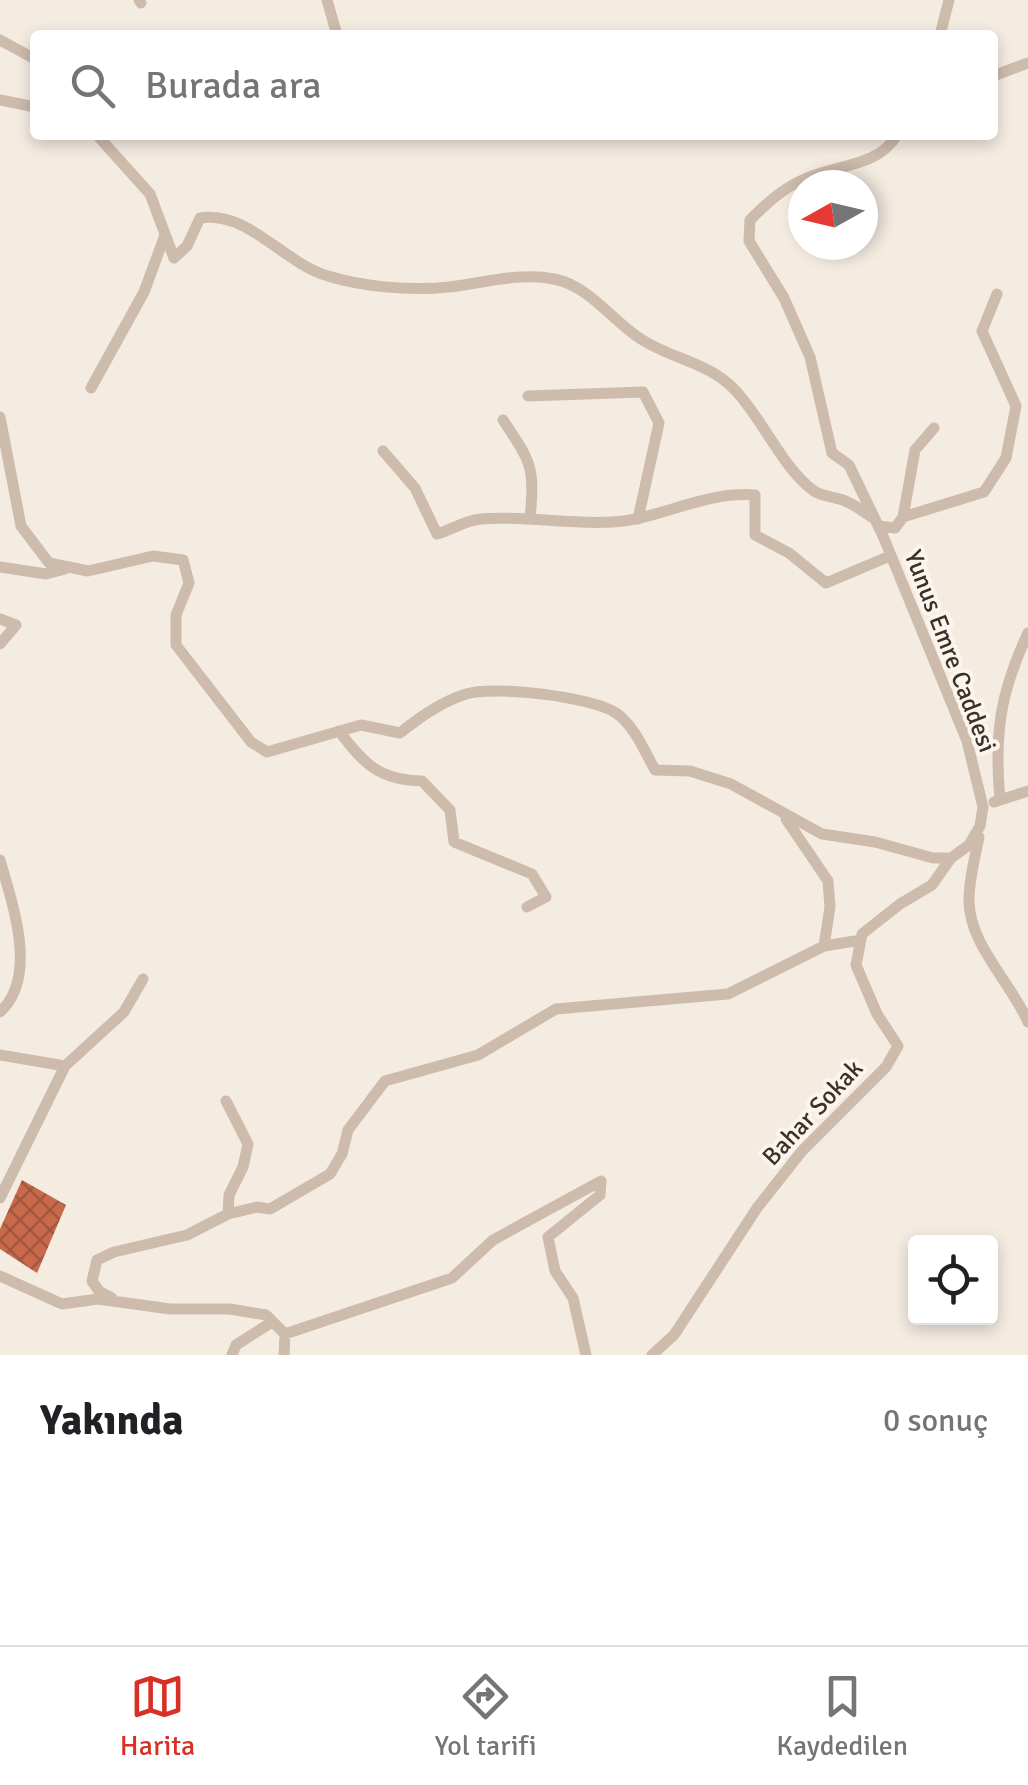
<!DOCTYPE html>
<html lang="tr">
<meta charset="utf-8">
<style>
body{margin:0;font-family:Signika,sans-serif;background:#f2f2f2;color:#202124}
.controls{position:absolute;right:30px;bottom:30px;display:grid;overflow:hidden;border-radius:10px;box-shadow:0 5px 15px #0003}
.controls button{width:90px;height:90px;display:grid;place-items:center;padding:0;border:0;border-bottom:2px solid #e0e0e0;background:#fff;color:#202124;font:50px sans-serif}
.compass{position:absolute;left:788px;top:170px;width:90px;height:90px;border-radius:50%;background:#fff;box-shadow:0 5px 15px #0003;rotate:262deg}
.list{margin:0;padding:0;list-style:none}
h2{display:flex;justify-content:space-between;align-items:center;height:130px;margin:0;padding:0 40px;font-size:42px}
h2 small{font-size:32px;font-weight:400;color:#757577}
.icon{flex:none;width:55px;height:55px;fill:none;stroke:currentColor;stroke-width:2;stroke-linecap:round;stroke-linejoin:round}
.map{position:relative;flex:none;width:1028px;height:1355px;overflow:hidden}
.search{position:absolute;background:#fff;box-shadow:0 5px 15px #0003;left:30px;right:30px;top:30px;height:110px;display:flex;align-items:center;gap:25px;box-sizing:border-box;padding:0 35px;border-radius:10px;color:#757577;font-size:38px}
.sheet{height:290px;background:#fff}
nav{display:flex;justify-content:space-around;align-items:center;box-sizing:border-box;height:140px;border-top:2px solid #e0e0e0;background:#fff;font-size:28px;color:#757577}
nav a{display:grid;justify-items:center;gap:5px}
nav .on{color:#d93025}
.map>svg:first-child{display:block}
</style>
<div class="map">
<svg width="1028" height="1355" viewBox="0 0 1028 1355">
<defs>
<pattern id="building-cross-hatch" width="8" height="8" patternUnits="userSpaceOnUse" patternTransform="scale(2.5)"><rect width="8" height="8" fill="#c8694b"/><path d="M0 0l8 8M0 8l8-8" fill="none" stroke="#a4573f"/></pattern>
</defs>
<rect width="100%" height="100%" fill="#f4ebe1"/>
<path fill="url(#building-cross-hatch)" d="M22 1180 66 1205 37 1273 0 1249V1229Z"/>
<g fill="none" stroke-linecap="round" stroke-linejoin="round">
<path stroke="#cdbbac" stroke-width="11" d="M139 0 141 3
M327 0 337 35
M940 35 949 0
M0 40 35 59
M993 76 1028 63
M0 100 35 107
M97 135 150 194 174 258 187 246 200 218C248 210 283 263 328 276 363 287 412 291 449 287 483 283 520 272 554 279 590 286 612 321 641 339 671 359 708 362 734 389 761 416 782 468 814 491 821 496 834 497 843 500 854 504 865 513 875 519
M91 388 144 292 165 235
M528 396 643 392 659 423 638 519
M0 417 21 526 49 563 88 571 153 556 183 560 189 583 176 615V645L251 742 267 752 361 725 400 733C420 717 441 702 466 694 493 685 593 697 616 713 634 725 645 752 655 770L690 771 731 784 822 834 875 842 933 858H951L969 845 980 826 983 807 967 741 883 536 849 465 832 453 810 357 784 298 749 241 750 220C767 203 784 187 807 178 838 164 878 167 897 135
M503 420C531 462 535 466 530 518
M383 451 415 488 437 534C451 530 466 520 481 519 524 515 569 525 612 522 661 519 704 491 755 495V535L789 553 826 583 890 556
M903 517 984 492 1006 458 1016 406 982 331 997 294
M878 526 895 528 903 517 915 450 934 428
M0 567 46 574 65 569
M0 619 16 625 0 644
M339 731C364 764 379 780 422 781L450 810 454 842 532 874 546 897 527 907
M1000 800C994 735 1000 692 1028 633
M994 802 1028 791
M979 837C975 857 969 879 969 900 969 945 1011 982 1028 1022
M0 860C12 903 39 977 0 1012
M824 946 861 940
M0 1055 65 1066
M0 1198 65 1066 124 1012 143 979
M228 1214 257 1207 270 1209 330 1174 342 1154 348 1130 385 1081 478 1055 556 1009 728 994 824 946 830 907 828 881 786 819
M0 1276 62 1304 98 1299 170 1309H230L266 1315 285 1334 284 1355
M112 1298 99 1291 92 1281 97 1260 114 1252 187 1235 228 1214 229 1195 243 1167 248 1144 226 1101
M285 1334 452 1278 493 1240 601 1181 600 1195 548 1237 555 1271 573 1298 586 1355
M232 1355 236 1345 272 1322
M652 1355 674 1335 757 1208 802 1151 886 1067 898 1046 877 1014 856 965 862 934 900 904 932 885 951 858"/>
</g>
<g text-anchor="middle" stroke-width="8" stroke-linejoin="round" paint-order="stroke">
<g font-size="25" fill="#3b302b" stroke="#fbf5ee">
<text transform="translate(951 651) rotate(69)" y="9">Yunus Emre Caddesi</text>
<text transform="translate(812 1112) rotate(-47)" y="9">Bahar Sokak</text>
</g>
</g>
</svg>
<div class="controls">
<button><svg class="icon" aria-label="locate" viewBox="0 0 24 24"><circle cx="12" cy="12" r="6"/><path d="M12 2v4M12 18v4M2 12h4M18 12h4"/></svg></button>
</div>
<svg class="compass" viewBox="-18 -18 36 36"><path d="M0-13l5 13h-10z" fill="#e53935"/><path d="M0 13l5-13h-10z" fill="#757577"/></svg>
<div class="search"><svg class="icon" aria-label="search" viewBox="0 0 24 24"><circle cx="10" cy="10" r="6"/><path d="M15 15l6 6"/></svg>Burada ara</div>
</div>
<section class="sheet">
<h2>Yakında<small>0 sonuç</small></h2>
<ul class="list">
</ul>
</section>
<nav>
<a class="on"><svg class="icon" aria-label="map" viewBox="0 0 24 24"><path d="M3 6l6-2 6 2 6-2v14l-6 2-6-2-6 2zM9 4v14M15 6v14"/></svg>Harita</a>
<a><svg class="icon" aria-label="directions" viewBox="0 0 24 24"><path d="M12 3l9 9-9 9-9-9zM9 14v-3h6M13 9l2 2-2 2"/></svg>Yol tarifi</a>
<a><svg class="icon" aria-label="saved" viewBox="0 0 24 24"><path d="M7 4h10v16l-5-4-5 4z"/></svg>Kaydedilen</a>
</nav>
